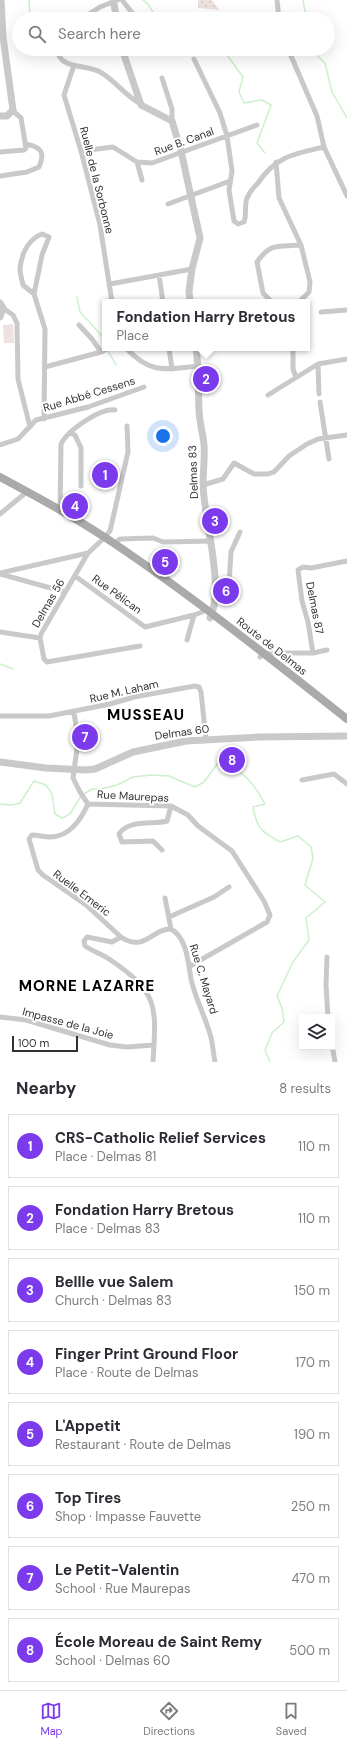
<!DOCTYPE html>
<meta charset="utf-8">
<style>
body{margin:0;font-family:"DM Sans",sans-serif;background:#f7f7f7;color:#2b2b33}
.controls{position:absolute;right:12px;bottom:12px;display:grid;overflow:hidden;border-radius:0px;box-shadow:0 4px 16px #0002}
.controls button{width:36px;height:36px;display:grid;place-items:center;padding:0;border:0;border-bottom:1px solid #e1e1e2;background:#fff;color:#2b2b33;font:20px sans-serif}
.scale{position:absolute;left:12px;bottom:10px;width:66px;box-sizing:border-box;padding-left:4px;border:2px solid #323232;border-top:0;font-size:11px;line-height:14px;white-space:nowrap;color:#323232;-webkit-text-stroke:3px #fff;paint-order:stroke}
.you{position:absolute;left:163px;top:436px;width:14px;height:14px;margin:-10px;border:3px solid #fff;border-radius:50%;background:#1a73e8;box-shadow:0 0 0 6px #1a73e833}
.badge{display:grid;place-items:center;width:26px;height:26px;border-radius:50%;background:#7c3aed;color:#fff;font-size:13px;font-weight:700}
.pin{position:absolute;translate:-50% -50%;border:2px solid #fff;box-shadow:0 1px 4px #0006}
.popup{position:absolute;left:102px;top:299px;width:208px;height:52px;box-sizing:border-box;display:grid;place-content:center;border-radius:0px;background:#fff;filter:drop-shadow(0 1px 3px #0005);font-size:13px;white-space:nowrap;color:#7c7c81}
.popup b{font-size:15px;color:#2b2b33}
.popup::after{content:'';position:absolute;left:50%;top:100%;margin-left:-8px;border:8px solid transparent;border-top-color:#fff}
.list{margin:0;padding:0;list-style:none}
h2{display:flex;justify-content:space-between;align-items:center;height:52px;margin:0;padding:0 16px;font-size:17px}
h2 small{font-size:13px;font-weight:400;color:#7c7c81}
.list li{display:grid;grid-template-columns:26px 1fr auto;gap:12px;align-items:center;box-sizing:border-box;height:64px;margin:0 8px 8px;padding:0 8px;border:1px solid #e1e1e2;border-radius:0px}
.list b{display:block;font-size:15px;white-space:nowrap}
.list p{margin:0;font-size:13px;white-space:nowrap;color:#7c7c81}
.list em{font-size:13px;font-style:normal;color:#7c7c81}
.icon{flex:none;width:22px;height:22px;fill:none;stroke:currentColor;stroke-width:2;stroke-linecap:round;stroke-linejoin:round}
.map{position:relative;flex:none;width:347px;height:1062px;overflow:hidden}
.search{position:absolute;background:#fff;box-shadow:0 4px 16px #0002;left:12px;right:12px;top:12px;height:44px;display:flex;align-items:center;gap:10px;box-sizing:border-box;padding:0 14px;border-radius:22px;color:#7c7c81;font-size:15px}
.sheet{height:628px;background:#fff}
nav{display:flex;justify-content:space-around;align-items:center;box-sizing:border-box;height:56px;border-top:1px solid #e1e1e2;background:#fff;font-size:11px;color:#7c7c81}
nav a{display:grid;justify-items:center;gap:2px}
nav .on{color:#7c3aed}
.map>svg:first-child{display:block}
</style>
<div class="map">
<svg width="347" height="1062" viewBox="0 0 347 1062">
<defs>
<pattern id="green-dots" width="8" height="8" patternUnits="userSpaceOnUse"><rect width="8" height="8" fill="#efe1e0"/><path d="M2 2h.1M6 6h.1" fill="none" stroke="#cdc2c1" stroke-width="1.8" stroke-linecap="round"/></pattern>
</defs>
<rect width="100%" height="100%" fill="#fff"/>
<path fill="url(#green-dots)" d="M198 0H212L219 10 198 8Z"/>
<path fill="#efe1e0" d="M13 324 14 343H4L3 325Z"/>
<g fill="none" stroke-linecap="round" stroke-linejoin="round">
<path stroke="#cdf0cc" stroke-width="1.5" d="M29 0 30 14
M143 0 148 4 157 19
M303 19 305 11 303 0
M220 49 227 55 243 77 239 92 244 103 262 100 271 105 257 143 265 153
M310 49 325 63 332 92 347 118
M77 297 80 312 104 338 105 342
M107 349 116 365
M0 664 13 669
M84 794 92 789H101L117 785 133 777 151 775 169 776 195 787 204 782 218 763C241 767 255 784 265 804L253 807C257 829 261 831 280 842L298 836 311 847 313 858 305 885 325 902 306 918 309 940 293 962 277 996 282 1008 284 1022 272 1033 265 1050 270 1062
M0 804 12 805 20 803 34 781 46 785 52 794 55 814 62 818 70 814 81 796"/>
<path stroke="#c9c9c9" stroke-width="5" d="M122 0 137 19
M277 0 279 19
M81 19 100 7 118 0
M57 49C59 70 86 64 100 72 115 80 125 96 141 104
M288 49 317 116 324 147 347 196
M194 59 220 113 227 136 232 171 229 190 234 221 238 224 244 222C247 215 244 205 247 198 249 193 254 187 258 183 276 156 294 154 324 147
M74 65 64 95 81 151 100 225 112 302
M162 78 172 109V121
M81 151 113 147 137 162 152 163 257 125
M0 152 24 150 26 148 21 118 13 111
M137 162 142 180
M276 162 279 198 301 245 310 282 309 292 299 302
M0 176 27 172 39 167C45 153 42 147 26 144
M168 204 230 181
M42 234 49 237 42 255 34 294 23 285C22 280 20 274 20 269 21 255 28 239 42 234Z
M159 275 163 302
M110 284 192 269
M34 294 45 329 44 419
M272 302 263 293 257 262C271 242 278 247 301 245
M3 308 13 315 17 323 18 379 30 427
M321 312 347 310
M79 325 92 339 101 352
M126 348C151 375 166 369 199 366
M169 348 172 369
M293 348V369L296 377
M318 364 319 394
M45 367 101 352 108 348
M268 395 318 364 347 359
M320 402 329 459
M70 433 75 435 81 448V486
M0 445 18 439 36 420 88 407 144 387
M203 485 223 479 234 463 254 474H268L274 472 289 456 307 444 318 439 347 435
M60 512 61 444C67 431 101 407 115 410
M0 514 23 495
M105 537 110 531 128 452 127 426
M102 540 88 553 41 634 40 638 44 659 47 662 140 646
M115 543 120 539 153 538 163 542 211 541
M0 573 88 553
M0 574 65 592
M75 576 145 627 194 615
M215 590 229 584 231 552 240 532
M0 632 40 638
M187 640 194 615 202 612
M313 653 308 622 302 601 298 570 303 567 311 568 347 561
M260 657 263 653H313L327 650
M74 712 78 741 73 778 80 792 88 804
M0 716H49L110 704 134 697 195 686 199 687 201 692 206 739
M302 780 334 774 347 784
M88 804C81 819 70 837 50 837 44 837 38 835 32 835L29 839 38 870 43 875 86 905 121 937 112 942 87 937 84 941 85 946C94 952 104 955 112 961 160 994 156 1008 153 1062
M88 804 171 806 188 815 198 826 232 851 264 901 270 915 267 922 190 966
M162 850 153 841 122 842 119 834C128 819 153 825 167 821L171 806
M165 898 171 929C187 938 188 962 191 979 195 998 205 1016 210 1034 213 1043 213 1053 215 1062
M169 917 214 897 229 887
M121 937C145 953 152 928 171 929
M327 957 326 985 328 1017
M0 1017 26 1020 110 1045 127 1047 154 1045
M332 1045 335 1062"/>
<path stroke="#c9c9c9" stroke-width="7" d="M113 0 117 19
M122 49 141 105 172 121 181 151 200 238 192 269 189 291 190 302
M0 116H7L13 110 3 37 1 0
M0 303 3 308 0 317
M196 348C199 368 198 388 199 409 199 421 203 433 204 445 205 459 203 472 203 485 204 519 225 589 210 618
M0 762 46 768 86 770 95 769 133 752 186 741 259 737 347 736"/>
<path stroke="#aaa" stroke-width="8" d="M0 477C39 498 78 519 115 544 195 598 271 659 347 719"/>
</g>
<g text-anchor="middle" stroke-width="4" stroke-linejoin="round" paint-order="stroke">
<g font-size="11" fill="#323232" stroke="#fff">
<text transform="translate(184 141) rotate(-20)" y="4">Rue B. Canal</text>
<text transform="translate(97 180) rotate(76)" y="4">Ruelle de la Sorbonne</text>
<text transform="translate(89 394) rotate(-17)" y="4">Rue Abbé Cessens</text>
<text transform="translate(193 472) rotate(-92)" y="4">Delmas 83</text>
<text transform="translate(117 594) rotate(36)" y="4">Rue Pélican</text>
<text transform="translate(48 603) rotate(-60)" y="4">Delmas 56</text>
<text transform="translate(315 608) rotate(79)" y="4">Delmas 87</text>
<text transform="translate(272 646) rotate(38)" y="4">Route de Delmas</text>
<text transform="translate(124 691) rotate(-13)" y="4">Rue M. Laham</text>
<text transform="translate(182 732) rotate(-8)" y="4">Delmas 60</text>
<text transform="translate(133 796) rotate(3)" y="4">Rue Maurepas</text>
<text transform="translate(82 893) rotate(37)" y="4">Ruelle Emeric</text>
<text transform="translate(204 979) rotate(73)" y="4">Rue C. Mayard</text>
<text transform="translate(68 1023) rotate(15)" y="4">Impasse de la Joie</text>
</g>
<g font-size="15" font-weight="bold" letter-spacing="1" fill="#000" stroke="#fff">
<text x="146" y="720">MUSSEAU</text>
<text x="87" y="991">MORNE LAZARRE</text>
</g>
</g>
</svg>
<div class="controls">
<button><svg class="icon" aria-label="layers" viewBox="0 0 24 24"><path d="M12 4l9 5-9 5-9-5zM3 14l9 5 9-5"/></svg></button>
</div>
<div class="scale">100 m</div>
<div class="you"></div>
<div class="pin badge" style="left:105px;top:475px">1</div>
<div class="pin badge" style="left:206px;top:379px">2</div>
<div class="popup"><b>Fondation Harry Bretous</b>Place</div>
<div class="pin badge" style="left:215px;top:521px">3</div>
<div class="pin badge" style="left:75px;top:506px">4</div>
<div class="pin badge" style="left:165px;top:562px">5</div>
<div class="pin badge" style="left:226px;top:591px">6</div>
<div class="pin badge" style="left:85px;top:737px">7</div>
<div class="pin badge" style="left:232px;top:760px">8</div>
<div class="search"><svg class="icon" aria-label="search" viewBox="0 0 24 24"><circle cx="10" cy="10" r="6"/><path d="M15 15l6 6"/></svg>Search here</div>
</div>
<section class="sheet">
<h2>Nearby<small>8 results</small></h2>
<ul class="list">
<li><span class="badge">1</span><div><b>CRS-Catholic Relief Services</b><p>Place · Delmas 81</p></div><em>110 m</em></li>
<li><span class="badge">2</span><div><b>Fondation Harry Bretous</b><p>Place · Delmas 83</p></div><em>110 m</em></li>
<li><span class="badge">3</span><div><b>Bellle vue Salem</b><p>Church · Delmas 83</p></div><em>150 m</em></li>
<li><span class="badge">4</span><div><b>Finger Print Ground Floor</b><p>Place · Route de Delmas</p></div><em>170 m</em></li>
<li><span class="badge">5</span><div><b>L'Appetit</b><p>Restaurant · Route de Delmas</p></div><em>190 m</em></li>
<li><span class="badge">6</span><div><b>Top Tires</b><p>Shop · Impasse Fauvette</p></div><em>250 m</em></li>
<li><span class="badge">7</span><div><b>Le Petit-Valentin</b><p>School · Rue Maurepas</p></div><em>470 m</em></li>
<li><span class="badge">8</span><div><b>École Moreau de Saint Remy</b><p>School · Delmas 60</p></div><em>500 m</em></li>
</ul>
</section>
<nav>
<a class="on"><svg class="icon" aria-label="map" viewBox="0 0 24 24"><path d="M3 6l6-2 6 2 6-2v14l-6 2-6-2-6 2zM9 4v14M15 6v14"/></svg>Map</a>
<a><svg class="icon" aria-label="directions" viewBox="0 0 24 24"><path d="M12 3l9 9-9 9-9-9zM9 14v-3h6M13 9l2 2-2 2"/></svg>Directions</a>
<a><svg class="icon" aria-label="saved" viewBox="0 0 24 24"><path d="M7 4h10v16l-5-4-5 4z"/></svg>Saved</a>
</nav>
